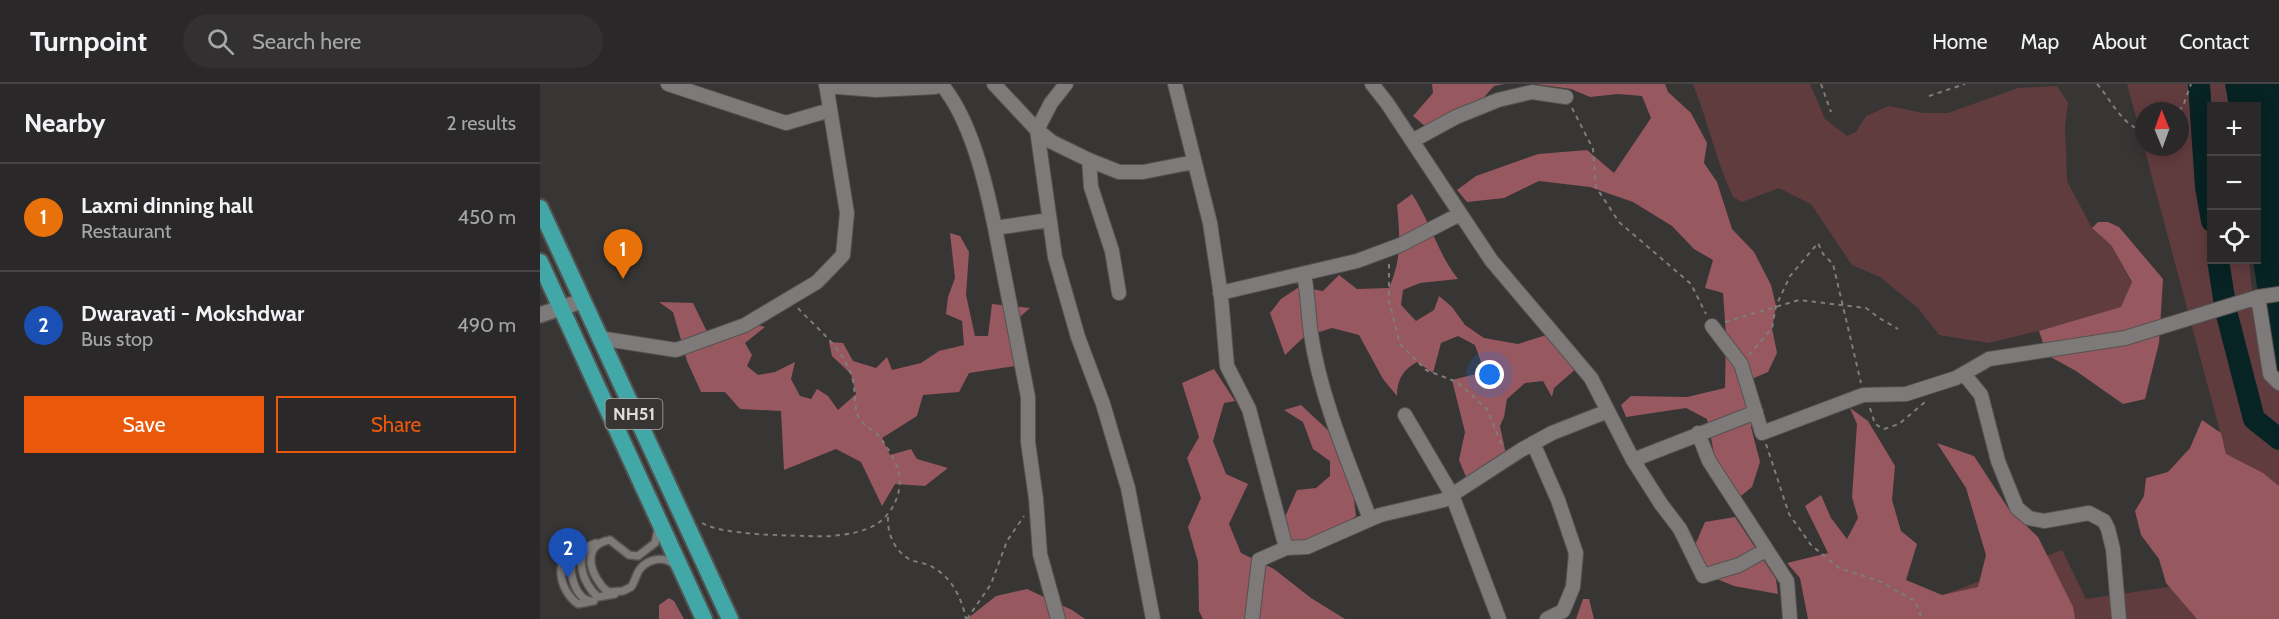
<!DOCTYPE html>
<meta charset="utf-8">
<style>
body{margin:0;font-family:Cabin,sans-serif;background:#323030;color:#f1f3f6}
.controls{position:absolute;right:18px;top:18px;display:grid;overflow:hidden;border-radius:0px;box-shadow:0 3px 15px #0003}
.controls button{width:54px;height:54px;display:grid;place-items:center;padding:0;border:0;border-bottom:2px solid #464445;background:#2a2828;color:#f1f3f6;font:30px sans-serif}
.compass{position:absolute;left:1595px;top:18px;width:54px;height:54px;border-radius:50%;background:#2a2828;box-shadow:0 3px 15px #0003;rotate:359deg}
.you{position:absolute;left:950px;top:291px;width:21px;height:21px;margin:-15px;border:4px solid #fff;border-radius:50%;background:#1a73e8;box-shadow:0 0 0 9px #1a73e833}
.badge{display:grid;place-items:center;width:39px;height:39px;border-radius:50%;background:#ea580c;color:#fff;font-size:20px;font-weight:700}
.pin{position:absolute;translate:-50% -50px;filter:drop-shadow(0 2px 3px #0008)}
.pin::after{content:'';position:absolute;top:32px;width:21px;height:18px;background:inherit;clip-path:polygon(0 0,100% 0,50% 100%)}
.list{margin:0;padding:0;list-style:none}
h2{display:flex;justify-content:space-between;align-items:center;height:78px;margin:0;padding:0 24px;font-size:26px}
h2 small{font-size:20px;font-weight:400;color:#a5a6a8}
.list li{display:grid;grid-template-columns:39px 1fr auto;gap:18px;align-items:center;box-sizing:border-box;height:108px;padding:0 24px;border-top:2px solid #464445}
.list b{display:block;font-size:22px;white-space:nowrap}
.list p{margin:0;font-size:20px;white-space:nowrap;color:#a5a6a8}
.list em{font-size:20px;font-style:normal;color:#a5a6a8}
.actions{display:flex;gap:12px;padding:18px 24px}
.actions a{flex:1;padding:14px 0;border:2px solid #ea580c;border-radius:0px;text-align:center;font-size:21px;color:#ea580c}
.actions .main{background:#ea580c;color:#fff}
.icon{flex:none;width:33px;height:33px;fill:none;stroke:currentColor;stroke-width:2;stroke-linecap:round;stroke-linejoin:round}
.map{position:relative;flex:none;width:1739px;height:535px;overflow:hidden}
header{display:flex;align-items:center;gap:36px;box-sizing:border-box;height:84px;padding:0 30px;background:#2a2828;border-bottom:2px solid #464445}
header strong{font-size:28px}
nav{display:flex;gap:33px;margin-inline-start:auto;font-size:21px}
.search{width:420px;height:54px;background:#323030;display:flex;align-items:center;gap:15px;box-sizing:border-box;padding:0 21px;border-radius:33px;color:#a5a6a8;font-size:22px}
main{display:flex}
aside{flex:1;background:#2a2828}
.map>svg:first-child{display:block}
</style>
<header>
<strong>Turnpoint</strong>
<div class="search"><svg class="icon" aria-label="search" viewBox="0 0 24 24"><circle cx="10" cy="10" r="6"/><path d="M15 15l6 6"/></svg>Search here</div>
<nav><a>Home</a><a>Map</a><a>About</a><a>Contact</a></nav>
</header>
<main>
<aside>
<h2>Nearby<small>2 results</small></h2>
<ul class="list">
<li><span class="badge" style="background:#e8710a">1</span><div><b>Laxmi dinning hall</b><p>Restaurant</p></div><em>450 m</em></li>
<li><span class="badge" style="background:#1a4fb4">2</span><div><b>Dwaravati - Mokshdwar</b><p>Bus stop</p></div><em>490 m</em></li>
</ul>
<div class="actions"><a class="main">Save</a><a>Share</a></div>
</aside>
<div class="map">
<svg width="1739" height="535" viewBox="0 0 1739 535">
<rect width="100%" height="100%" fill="#383535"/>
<path fill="#613c3f" d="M1153 0H1270L1285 35 1307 52 1316 48 1326 32 1349 22 1383 29H1408L1478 4 1517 2 1528 19 1525 42 1527 97 1552 144 1571 161 1592 199 1581 223 1530 239 1449 259 1399 251 1378 224 1340 193 1312 181 1271 120 1239 104 1202 118 1193 113C1176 77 1168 37 1153 0Z
M1587 0H1685L1689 22H1672V176H1709L1713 215 1739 299V535H1340L1522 466 1546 515 1643 501 1686 370 1604 63H1640V27H1604V62Z"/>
<path fill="#98585f" d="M892 0H965L954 2 938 20 886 43 873 32 893 9Z
M995 0H1125L1128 8 1151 29 1167 59 1164 79 1177 98 1192 145 1214 168 1231 201 1236 222 1232 244 1237 269 1228 288 1207 297 1216 328 1211 343 1220 378 1212 403 1201 412 1175 385 1173 364 1167 335 1146 324 1086 333 1081 321 1091 312 1147 313 1185 304 1186 251 1183 209 1165 204 1173 176 1154 165 1132 142 1093 118 1050 103 999 97 964 114 927 118 917 106 936 92 998 70 1047 66 1074 89 1111 34 1102 12 1078 10 1050 13 1031 5Z
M872 110C890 137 898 170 918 195L880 199 863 206 861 221 876 237 894 226 899 212 912 223 925 241 944 254 978 260 1013 249 1037 284 1014 304 1012 313 1003 297 985 299 967 315 964 333 960 342 967 375 929 400 919 376 925 348 912 296 936 290 942 281 935 261 918 252 901 259 893 289 877 278C863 286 857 295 857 312L843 295 819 251 792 244 764 253 745 271 730 229 741 215 759 203 783 207 799 191 817 205 849 204C862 174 860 153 857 121Z
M1558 138H1568L1579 143 1623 195 1619 259 1605 315 1583 320 1536 287 1507 271 1499 247 1581 223 1592 198 1571 161 1552 144Z
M410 149 420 152 429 168 426 211 435 252H448L452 220 490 224 467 244 475 282 429 289 419 308 383 311 377 332 342 354 350 371 371 365 377 375 408 384 385 402 355 400 342 422 321 378 296 365 244 386 241 327 200 325 185 308H161L147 277 133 228 119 218 153 219 170 254 215 240 225 243 205 259 212 271 207 282 218 291 235 288 255 278 251 295 260 312 271 315 277 305 288 312 298 326 316 310 311 290 292 272 289 258 303 259 313 277 336 284 347 273 352 286 381 279 399 267 424 261 422 237 406 230 408 213 415 194Z
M674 285 695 317 684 319 673 357 686 390 708 400 689 440 701 469 734 485 771 514 805 535H663L659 527 658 478 648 443 661 414 647 374 659 353 642 299Z
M761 321 791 349 810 383 816 432 778 458 746 464 744 435 757 406 776 404 790 392V377L773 365 763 338 744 326Z
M1310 324 1328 337 1355 382 1352 416 1361 447 1377 460 1366 496 1402 511 1438 503 1446 471 1426 404 1397 359 1434 372 1468 424 1498 453 1533 523 1535 535H1268L1260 494 1247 479 1288 469 1265 422 1281 411 1291 434 1307 455 1318 434 1312 413 1317 340Z
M1662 336 1681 349 1686 370 1723 389 1739 402V535H1657L1626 499 1619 475 1601 451 1595 427 1604 412 1606 394 1628 388 1650 364Z
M1195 433 1236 495 1238 510 1194 502 1167 491 1155 461 1165 438Z
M487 505 532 526 545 535H427L456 512Z
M129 514 134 517 144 535H119V521Z
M1043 515H1049L1054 535H1036Z"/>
<path fill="#072323" d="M1685 0H1739V300L1730 290 1713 176H1716V22H1689Z"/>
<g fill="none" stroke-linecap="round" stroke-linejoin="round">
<path stroke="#072323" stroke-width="22" d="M1659 0 1666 103 1672 137
M1678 176 1686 227 1714 335 1739 355"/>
<defs>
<path id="service" d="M118 445 115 459 98 472 89 471 70 456C39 461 51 494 68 508L83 507 91 503C95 498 96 490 100 485 108 475 125 471 134 481
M56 459C31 466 42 500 58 513L75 510
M40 464C12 471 18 506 38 520L54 517
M41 464C36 468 31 474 31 481 31 495 37 516 52 517"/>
<path id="minor" d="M128 0 246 39 290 26
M401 0C431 35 446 100 455 144
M454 0 497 46 515 173 538 253 563 320 588 404 613 535
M526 0 511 19 497 46 512 58 549 76 551 103 572 167 579 209
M635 0 670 139 681 212 687 282 709 325 746 464 719 476 712 535
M832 0 847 19 951 176 1051 294 1093 376 1121 420 1140 445 1163 492 1199 481 1226 466
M286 2 336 6 395 3 398 0
M872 57 916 33 958 16 992 8 1026 13
M549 76 579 88H603L654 78
M509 136 455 144 488 313V358L496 415 500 470 518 535
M764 190C768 210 768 230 771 250 780 312 808 377 830 435
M680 209 817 177 860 161 920 130
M1718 213 1739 210
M1172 242 1201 280 1222 349 1323 311 1366 310 1416 294 1449 275 1585 254 1718 213 1730 290 1739 299
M59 254 136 266 205 241 277 198 303 171 307 129 286 0
M1424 290 1441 311 1458 377 1477 424 1489 434 1504 437 1549 429 1564 437 1568 445 1573 465 1579 535
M865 331 912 411 959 535
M1158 349 1169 377 1247 497 1250 535
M993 359 1018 416 1036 469 1033 503 1023 527 1007 535
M1093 376 1216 328
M746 464 767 463 840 431 904 416 981 366 1012 349 1068 327"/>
<path id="secondary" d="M0 231 42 217"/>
<path id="trunk" d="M0 124 190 535
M0 178 164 535"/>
</defs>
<use href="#service" stroke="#555252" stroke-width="10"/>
<use href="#minor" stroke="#555252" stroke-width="16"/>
<use href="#secondary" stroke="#555252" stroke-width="18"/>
<use href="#trunk" stroke="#555252" stroke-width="20"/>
<path stroke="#7f7c7c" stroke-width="2" stroke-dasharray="4.5 4.5" stroke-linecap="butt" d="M1281 0 1291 28
M1557 0C1570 14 1584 45 1604 46
M1389 12 1425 0
M1032 24 1053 65 1056 103 1079 138 1151 200 1166 230
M1639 27 1643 22 1651 0
M849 180V217L860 260 886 286 917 298 947 325 963 364
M1185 238 1259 216 1326 224 1339 234 1358 245
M1209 271 1232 244 1236 222 1250 192 1278 159 1283 170 1293 180 1321 299
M1330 324 1335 340 1344 345 1359 340 1385 318
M1226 360 1249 430 1271 461 1299 484 1339 497 1375 517 1382 535
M348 433C347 450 355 468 371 476 378 479 387 479 394 484 412 494 422 515 426 535
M162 439C183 451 240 451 266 452 285 453 315 452 333 442 351 433 363 410 359 389 357 379 348 364 342 356 336 346 322 343 317 330 314 319 316 303 311 290 300 261 277 245 257 223
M427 535 451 500 467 457 484 432"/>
<use href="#service" stroke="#7e7a7a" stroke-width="7"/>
<use href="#minor" stroke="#7e7a7a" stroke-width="14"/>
<use href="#secondary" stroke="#7e7a7a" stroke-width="15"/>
<use href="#trunk" stroke="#42a8a7" stroke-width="16"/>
</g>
<g text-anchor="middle" stroke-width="6" stroke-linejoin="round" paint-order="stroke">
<rect fill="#383535" stroke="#adaaaa" stroke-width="1.5" x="65.5" y="315" width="57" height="30" rx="4.5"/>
<g font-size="18" font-weight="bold" fill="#dfdcdc">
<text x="94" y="336">NH51</text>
</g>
</g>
</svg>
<div class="controls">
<button>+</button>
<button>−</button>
<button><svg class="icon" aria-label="locate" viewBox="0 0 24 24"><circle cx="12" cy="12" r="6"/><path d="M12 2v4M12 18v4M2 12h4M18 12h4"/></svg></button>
</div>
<svg class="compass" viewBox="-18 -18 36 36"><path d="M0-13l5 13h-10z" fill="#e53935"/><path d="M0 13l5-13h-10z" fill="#a5a6a8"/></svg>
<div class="you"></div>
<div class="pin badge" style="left:83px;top:195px;background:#e8710a">1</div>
<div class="pin badge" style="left:28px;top:494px;background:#1a4fb4">2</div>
</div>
</main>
